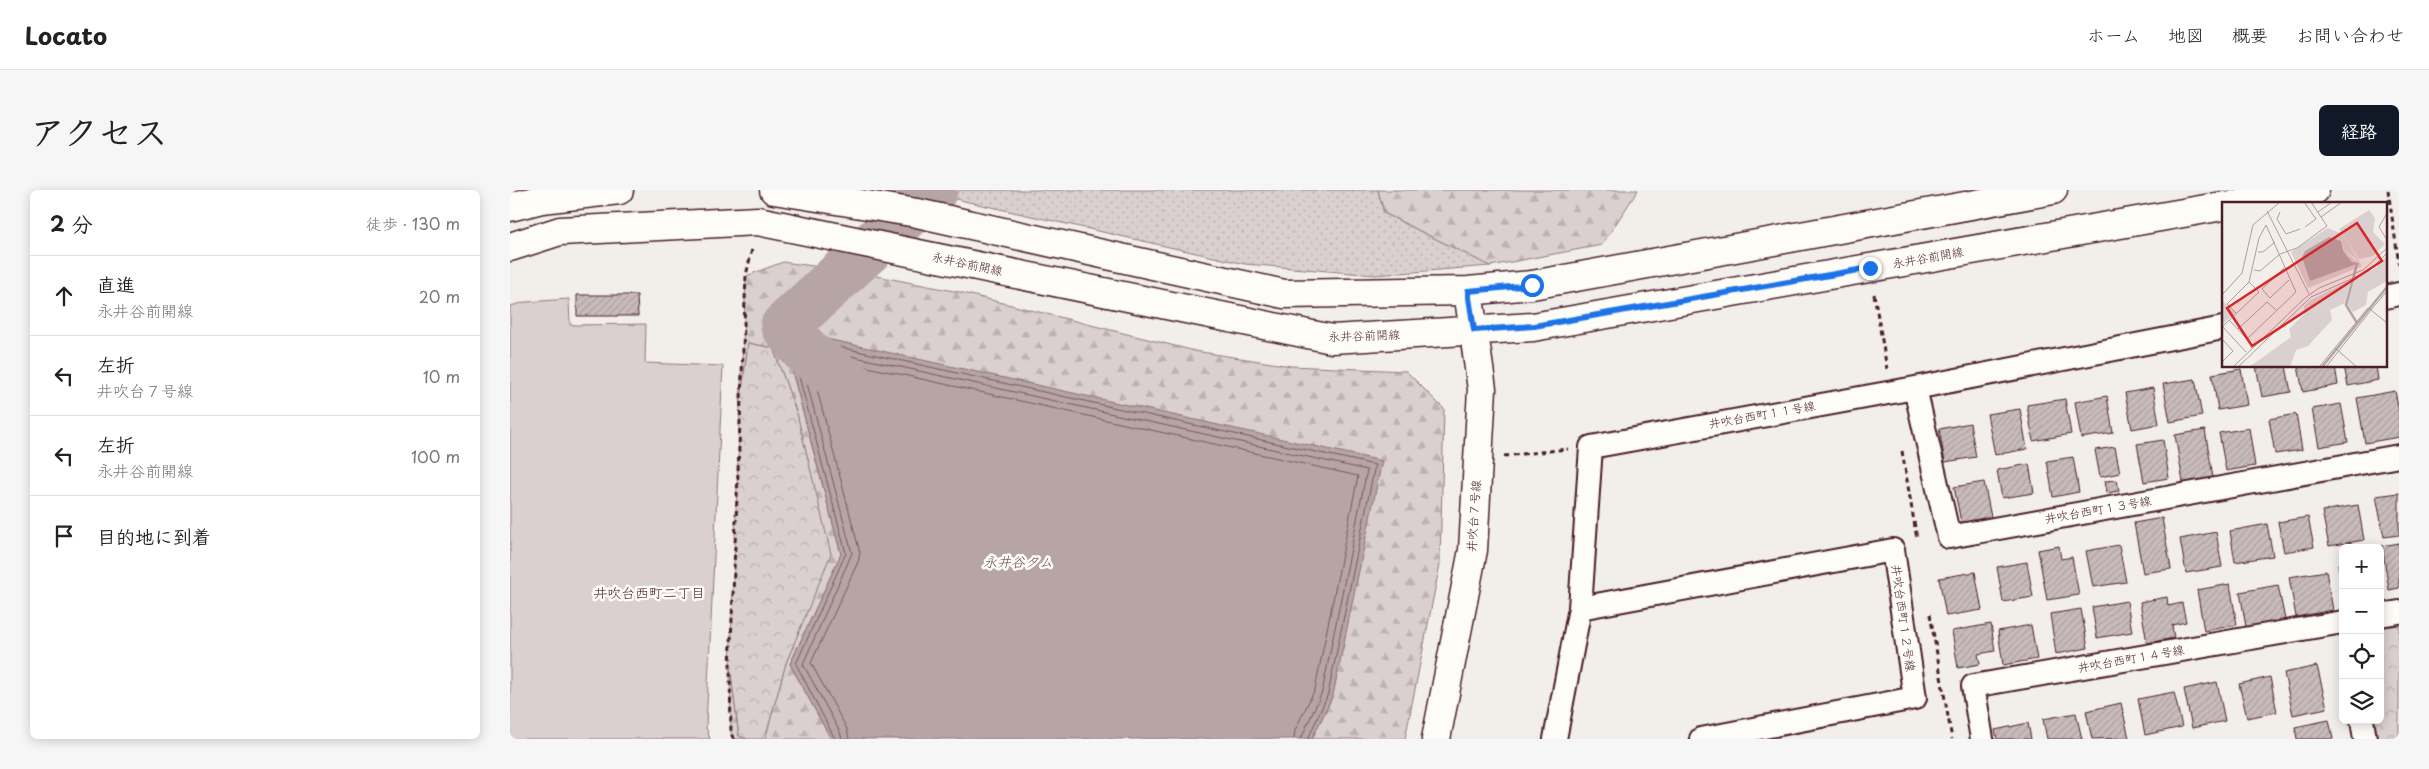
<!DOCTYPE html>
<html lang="ja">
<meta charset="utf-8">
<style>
body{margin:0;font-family:"Playpen Sans","Klee One",sans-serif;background:#f6f6f6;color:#222}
.controls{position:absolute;right:15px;bottom:15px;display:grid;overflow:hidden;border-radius:8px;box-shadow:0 2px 12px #0003}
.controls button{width:45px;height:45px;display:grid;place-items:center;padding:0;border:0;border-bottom:1px solid #e0e0e0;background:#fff;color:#222;font:25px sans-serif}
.stop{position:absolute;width:15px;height:15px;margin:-11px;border:4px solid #1a73e8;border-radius:50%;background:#fff}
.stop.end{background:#1a73e8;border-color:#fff;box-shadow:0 1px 5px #0008}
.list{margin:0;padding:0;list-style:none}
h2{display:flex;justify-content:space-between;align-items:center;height:65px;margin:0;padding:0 20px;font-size:21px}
h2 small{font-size:16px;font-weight:400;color:#767676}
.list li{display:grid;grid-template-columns:32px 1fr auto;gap:15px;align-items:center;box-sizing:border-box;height:80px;padding:0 20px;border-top:1px solid #e0e0e0}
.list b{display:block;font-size:19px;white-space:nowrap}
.list p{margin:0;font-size:16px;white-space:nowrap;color:#767676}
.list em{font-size:16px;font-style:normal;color:#767676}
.icon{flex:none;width:28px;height:28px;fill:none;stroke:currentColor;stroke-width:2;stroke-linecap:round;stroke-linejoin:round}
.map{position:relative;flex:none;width:1889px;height:549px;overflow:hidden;border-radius:8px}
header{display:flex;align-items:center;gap:30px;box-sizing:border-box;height:70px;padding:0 25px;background:#fff;border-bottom:1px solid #e0e0e0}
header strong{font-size:24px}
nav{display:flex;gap:28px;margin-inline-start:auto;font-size:18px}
.intro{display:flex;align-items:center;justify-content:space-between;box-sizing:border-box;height:120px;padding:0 30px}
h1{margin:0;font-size:35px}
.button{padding:12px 22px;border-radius:8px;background:#111827;color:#fff;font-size:18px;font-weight:700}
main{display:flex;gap:30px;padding:0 30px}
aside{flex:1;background:#fff;border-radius:8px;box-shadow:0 2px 12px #0003}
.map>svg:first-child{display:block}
</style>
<header>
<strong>Locato</strong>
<nav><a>ホーム</a><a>地図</a><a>概要</a><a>お問い合わせ</a></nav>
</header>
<div class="intro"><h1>アクセス</h1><a class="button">経路</a></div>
<main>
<aside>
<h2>2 分<small>徒歩 · 130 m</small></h2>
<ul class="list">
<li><svg class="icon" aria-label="ahead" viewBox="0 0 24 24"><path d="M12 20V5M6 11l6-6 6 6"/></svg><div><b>直進</b><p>永井谷前開線</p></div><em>20 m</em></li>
<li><svg class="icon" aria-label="left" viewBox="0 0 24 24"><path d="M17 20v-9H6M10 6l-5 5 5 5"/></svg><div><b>左折</b><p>井吹台７号線</p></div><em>10 m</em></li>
<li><svg class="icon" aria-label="left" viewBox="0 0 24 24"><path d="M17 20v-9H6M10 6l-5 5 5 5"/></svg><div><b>左折</b><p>永井谷前開線</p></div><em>100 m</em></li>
<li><svg class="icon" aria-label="arrive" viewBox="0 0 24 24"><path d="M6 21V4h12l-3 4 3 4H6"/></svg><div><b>目的地に到着</b></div></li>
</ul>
</aside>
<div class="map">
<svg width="1889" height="549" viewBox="0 0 1889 549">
<defs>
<pattern id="grass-dots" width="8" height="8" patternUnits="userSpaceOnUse" patternTransform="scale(1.25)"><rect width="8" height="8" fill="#d9d0cf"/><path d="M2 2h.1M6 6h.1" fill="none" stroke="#bcb2b2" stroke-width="1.8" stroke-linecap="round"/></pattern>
<pattern id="forest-firs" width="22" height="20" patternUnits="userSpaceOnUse" patternTransform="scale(1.25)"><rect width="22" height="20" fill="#d9d0cf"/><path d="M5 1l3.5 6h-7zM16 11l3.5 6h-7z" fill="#bcb2b2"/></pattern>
<pattern id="park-crowns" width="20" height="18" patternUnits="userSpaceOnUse" patternTransform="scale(1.25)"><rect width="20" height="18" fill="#d9d0cf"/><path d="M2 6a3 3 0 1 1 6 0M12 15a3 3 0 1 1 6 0" fill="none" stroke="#bcb2b2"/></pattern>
<pattern id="building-hatch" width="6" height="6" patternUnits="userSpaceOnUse" patternTransform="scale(1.25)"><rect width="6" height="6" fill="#c8bbbb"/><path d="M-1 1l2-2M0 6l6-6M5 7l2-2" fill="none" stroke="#ada0a1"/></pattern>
</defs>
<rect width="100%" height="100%" fill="#f2efeb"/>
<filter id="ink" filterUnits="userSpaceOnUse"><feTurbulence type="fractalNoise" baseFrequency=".02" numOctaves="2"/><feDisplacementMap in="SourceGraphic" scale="10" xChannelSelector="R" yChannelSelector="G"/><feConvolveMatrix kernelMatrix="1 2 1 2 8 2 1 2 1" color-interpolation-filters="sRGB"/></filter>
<g filter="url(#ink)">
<path fill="url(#grass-dots)" stroke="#92787d" d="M450 0H868L874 23 980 76 865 85 735 74 441 8Z"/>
<path fill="url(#forest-firs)" stroke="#92787d" d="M868 0H1128L1092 55 980 76 874 23Z
M273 72 341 81 449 102 685 161 781 176 896 181 934 219 930 374 895 549H802L823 505 297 163 281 177 331 364 280 474 321 549H255L276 473 320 364 287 224 263 158 238 153 230 217 236 86Z
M220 477 229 546 237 549H224L221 544Z"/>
<path fill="url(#park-crowns)" stroke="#92787d" d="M238 153 263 158 287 224 321 364 276 473 255 549H237L229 546 220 477 230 217Z
M1889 435V549H1868L1864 530H1870V438Z"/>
<path fill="#d9d0cf" stroke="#92787d" d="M59 109 60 135 136 134 135 173 213 176 196 537 200 549H0V116L16 112Z"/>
<path fill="#b7a5a6" stroke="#8b6f75" d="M308 147 872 271 823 505 802 549H321L280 474 331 364 281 177 297 163Z"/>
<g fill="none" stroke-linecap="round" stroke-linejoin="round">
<path stroke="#76555c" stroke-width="1" d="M325 549 286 474 336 363 287 179 311 153 865 275 818 504 798 549
M332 549 330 542 293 474 342 363 294 182 314 160 857 280 812 502 791 549
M339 549 337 539 301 473 348 372 350 363 303 184 317 168 848 286 805 499 785 540 784 549"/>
<path stroke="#b7a5a6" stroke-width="49" d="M349 202 297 163 275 136 423 0"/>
</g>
<path fill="url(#building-hatch)" stroke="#4a1f2b" d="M67 105H127L128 126H67Z
M1746 176H1776L1781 202 1752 207Z
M1788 176H1825L1828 195 1793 202Z
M1834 176H1866L1868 190 1838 196Z
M1731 179 1737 215 1708 220 1702 184Z
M1685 189 1692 226 1660 232 1653 194Z
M1643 198 1649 234 1622 239 1615 203Z
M1885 201 1889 222V247L1855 253 1847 208Z
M1597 206 1603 243 1571 248 1565 212Z
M1555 209 1561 244 1523 251 1517 215Z
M1831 214 1838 252 1809 257 1802 219Z
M1510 219 1517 259 1485 265 1477 224Z
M1786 224 1792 260 1765 264 1759 229Z
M1460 233 1466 267 1435 272 1429 239Z
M1739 238 1745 276 1716 281 1709 243Z
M1695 240 1704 293 1674 298 1665 245Z
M1653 250 1659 288 1634 292 1627 254Z
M1605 257 1610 283 1590 287 1585 260Z
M1563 267 1569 302 1543 307 1537 271Z
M1519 274 1524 303 1492 308 1487 280Z
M1607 290 1609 301 1597 303 1595 291Z
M1474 292 1482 332 1452 337 1444 297Z
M1889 303V345L1874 347 1866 306Z
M1848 315 1854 350 1819 356 1812 321Z
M1798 327 1804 357 1774 362 1768 332Z
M1652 328 1661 379 1633 383 1624 333Z
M1757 334 1763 366 1725 372 1720 341Z
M1706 342 1712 377 1676 383 1670 349Z
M1889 353V398L1879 400 1872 356Z
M1609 355 1616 392 1583 397 1576 361Z
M1549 356 1551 369 1562 367 1569 405 1537 410 1528 360Z
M1517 372 1523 407 1493 412 1487 377Z
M1833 373V401L1828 374Z
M1816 381 1823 420 1786 427 1779 387Z
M1465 382 1472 420 1436 426 1429 388Z
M1720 394 1727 435 1694 441 1687 400Z
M1768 395 1775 430 1736 437 1730 402Z
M1657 407 1658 416 1672 413 1676 432 1662 435 1664 448 1637 453 1630 412Z
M1617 411 1622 442 1587 448 1582 417Z
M1571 419 1578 458 1546 464 1540 424Z
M1481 434 1485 461 1468 464 1470 474 1448 478 1442 441Z
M1521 435 1527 469 1493 475 1488 441Z
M1807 476 1817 518 1783 525 1774 483Z
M1760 487 1767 522 1737 528 1729 494Z
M1707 492 1715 531 1682 538 1674 499Z
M1664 502 1672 537 1635 545 1628 509Z
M1611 513 1619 548 1582 549 1576 521Z
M1566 523 1572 549H1537L1533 529Z
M1819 530 1823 549H1787L1785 537Z
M1518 533 1521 549H1487L1485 540Z"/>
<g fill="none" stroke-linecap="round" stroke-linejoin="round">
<defs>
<path id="street" d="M1875 107 1889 104
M1405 198 1439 347 1889 266
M1070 418 1383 360 1405 508 1191 549
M1870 425 1889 422
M1852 530 1855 549
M1045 549 1070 418 1081 257 1405 198 1713 138
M1472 549 1463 496 1833 432"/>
<path id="secondary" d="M264 0 407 23 774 104 958 101 1022 95 1543 0
M1726 14 1805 0
M0 17 32 9 109 0
M0 57 50 41 248 31 822 149 1023 137 1713 16
M926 549 963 360 972 199 958 101"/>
</defs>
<use href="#street" stroke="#4a1f2b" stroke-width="26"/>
<use href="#secondary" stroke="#4a1f2b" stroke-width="31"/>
<path stroke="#4a1f2b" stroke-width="3" stroke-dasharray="5 4" stroke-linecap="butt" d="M1878 0 1889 74
M1364 104 1377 179
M1392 261 1407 349
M994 266 1058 259
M1420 424 1442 549
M224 549 221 544 220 477 236 86 242 59"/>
<use href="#street" stroke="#fdfcf7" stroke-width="22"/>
<use href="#secondary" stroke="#fdfcf7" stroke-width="28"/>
</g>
</g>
<g fill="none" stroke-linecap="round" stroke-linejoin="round" filter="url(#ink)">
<path stroke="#1a73e8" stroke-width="6" d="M1022 95 958 101 964 140 1024 136 1360 78"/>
</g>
<g text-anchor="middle" stroke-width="5" stroke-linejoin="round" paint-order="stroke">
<g font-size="12" fill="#4a1f2b" stroke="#fdfcf7">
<text transform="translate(1418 68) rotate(-10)" y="4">永井谷前開線</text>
<text transform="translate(457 74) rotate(12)" y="4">永井谷前開線</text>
<text transform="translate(854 146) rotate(-2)" y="4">永井谷前開線</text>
<text transform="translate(1252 225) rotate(-10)" y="4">井吹台西町１１号線</text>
<text transform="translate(1588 320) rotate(-10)" y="4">井吹台西町１３号線</text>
<text transform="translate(964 326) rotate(-86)" y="4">井吹台７号線</text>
<text transform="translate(1393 428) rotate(82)" y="4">井吹台西町１２号線</text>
<text transform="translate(1621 469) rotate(-10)" y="4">井吹台西町１４号線</text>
</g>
<g font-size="14" font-style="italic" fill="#704e56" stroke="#fdfcf7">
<text x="508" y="377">永井谷タム</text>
</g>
<g font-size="14" fill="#4a1f2b" stroke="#fdfcf7">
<text x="139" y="408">井吹台西町二丁目</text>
</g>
</g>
<g transform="translate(1712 12)">
<rect width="165" height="165" fill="#f2efeb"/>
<path d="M129 78 123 101 108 108 101 99 89 98Z" fill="#d9d0cf"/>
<path d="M106 26 120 32 123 36 118 32 122 48 135 60 134 54 140 64 86 86 69 50ZM165 53V79L146 90 144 103 131 110 125 102 132 78 155 65ZM99 97 108 108 110 118 86 144 74 148 68 165H27L69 135 67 127 82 112V104L89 98Z" fill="#d9d0cf"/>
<path d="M118 32 123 36 137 59 122 48ZM0 98 13 111 0 123Z" fill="#d9d0cf"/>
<path d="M147 8 153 16 151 30 163 42 151 54 137 57 117 27Z" fill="#d9d0cf"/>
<path d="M107 35 119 39 121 49 132 63 88 79 80 55 83 49Z" fill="#b7a5a6"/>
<path fill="none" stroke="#b7a5a6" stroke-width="2.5" d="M129 61 135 62 124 103 135 121M100 165 165 85"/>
<path fill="none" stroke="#af9c9e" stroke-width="1" d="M82 0 94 17 83 25M45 9 87 92M58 10 55 17 64 32 78 27M96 10 110 0M165 11 157 25 165 38M99 15 120 0M36 50H41L53 40M62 66 40 87 48 96 67 78M32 68 38 69 58 52 75 46 105 24 89 0M0 93 20 71 31 23 58 0M7 118 25 137 74 90 44 23 37 36 27 80 5 102 14 111M0 124 24 150M0 125 37 90 27 80M16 127 45 100 54 108M0 137 11 149 0 160M113 146 135 165M11 165 83 96 97 86 141 68 165 46M16 165 89 95 147 69 165 51M97 165 146 106 149 108 165 89M104 165 149 108 165 121"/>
<path fill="#d62828" fill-opacity="0.15" stroke="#d62828" stroke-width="2.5" d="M135 21 160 59 30 144 5 106Z"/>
<rect width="165" height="165" fill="none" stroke="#4a1f2b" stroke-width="2.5"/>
</g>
</svg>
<div class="controls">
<button>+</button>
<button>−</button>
<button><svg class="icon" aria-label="locate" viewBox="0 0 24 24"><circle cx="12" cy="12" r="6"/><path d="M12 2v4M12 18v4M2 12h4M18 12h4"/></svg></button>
<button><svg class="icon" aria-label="layers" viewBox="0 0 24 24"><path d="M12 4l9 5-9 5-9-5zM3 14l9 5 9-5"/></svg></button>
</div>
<div class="stop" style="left:1022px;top:95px"></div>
<div class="stop end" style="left:1360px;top:78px"></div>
</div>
</main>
